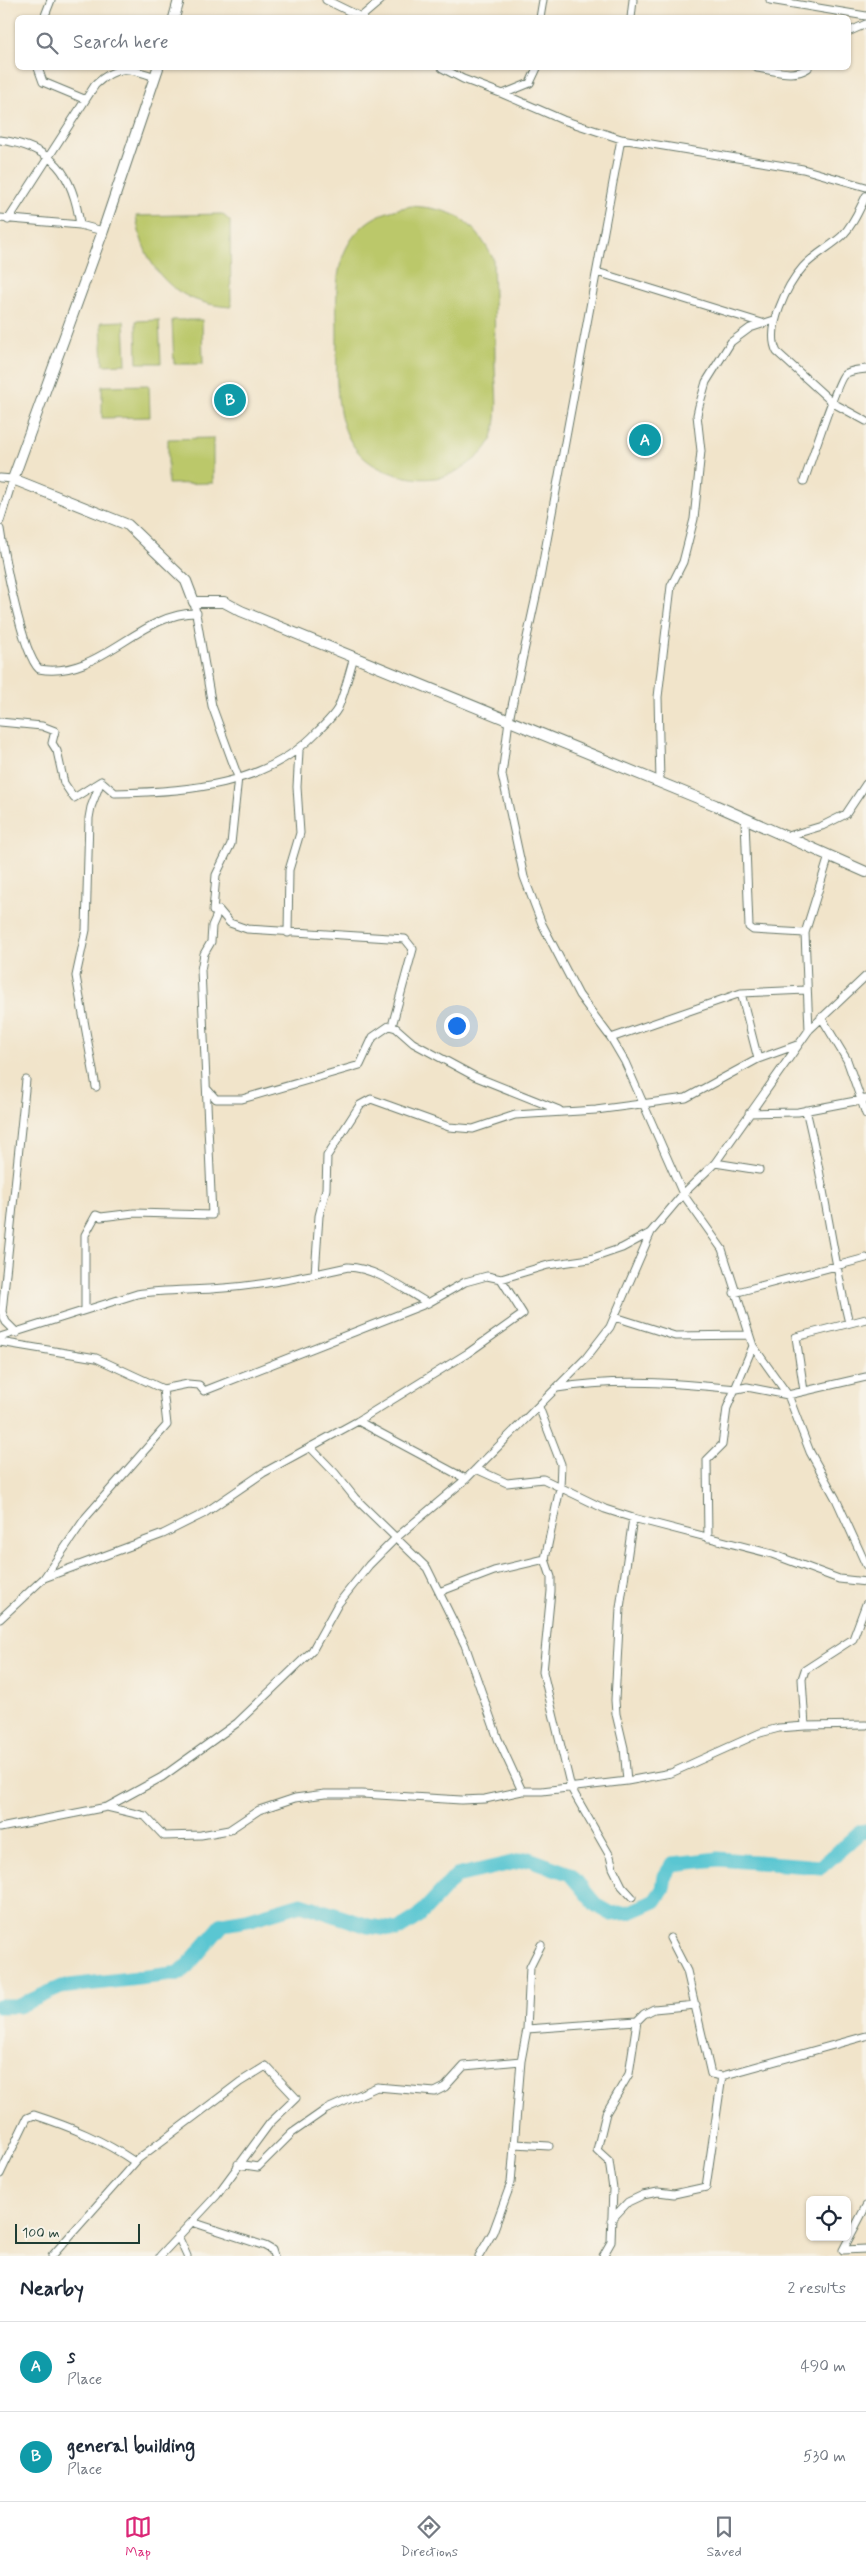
<!DOCTYPE html>
<style>
body{margin:0;font-family:Mynerve,sans-serif;background:#f6f6f7;color:#1f2937}
.controls{position:absolute;right:15px;bottom:15px;display:grid;overflow:hidden;border-radius:8px;box-shadow:0 1px 4px #0004}
.controls button{width:45px;height:45px;display:grid;place-items:center;padding:0;border:0;border-bottom:1px solid #e0e1e3;background:#fff;color:#1f2937;font:25px sans-serif}
.scale{position:absolute;left:15px;bottom:12px;width:125px;box-sizing:border-box;padding-left:5px;border:2px solid #1f3d34;border-top:0;font-size:14px;line-height:18px;white-space:nowrap;color:#1f3d34;-webkit-text-stroke:4px #f7f3e8;paint-order:stroke}
.you{position:absolute;left:456px;top:1025px;width:18px;height:18px;margin:-12px;border:4px solid #fff;border-radius:50%;background:#1a73e8;box-shadow:0 0 0 8px #1a73e833}
.badge{display:grid;place-items:center;width:32px;height:32px;border-radius:50%;background:#db2777;color:#fff;font-size:16px;font-weight:700}
.pin{position:absolute;translate:-50% -50%;border:2px solid #fff;box-shadow:0 1px 5px #0006}
.list{margin:0;padding:0;list-style:none}
h2{display:flex;justify-content:space-between;align-items:center;height:65px;margin:0;padding:0 20px;font-size:21px}
h2 small{font-size:16px;font-weight:400;color:#747a83}
.list li{display:grid;grid-template-columns:32px 1fr auto;gap:15px;align-items:center;box-sizing:border-box;height:90px;padding:0 20px;border-top:1px solid #e0e1e3}
.list b{display:block;font-size:19px;white-space:nowrap}
.list p{margin:0;font-size:16px;white-space:nowrap;color:#747a83}
.list em{font-size:16px;font-style:normal;color:#747a83}
.icon{flex:none;width:28px;height:28px;fill:none;stroke:currentColor;stroke-width:2;stroke-linecap:round;stroke-linejoin:round}
.map{position:relative;flex:none;width:866px;height:2256px;overflow:hidden}
.search{position:absolute;background:#fff;box-shadow:0 1px 4px #0004;left:15px;right:15px;top:15px;height:55px;display:flex;align-items:center;gap:12px;box-sizing:border-box;padding:0 18px;border-radius:8px;color:#747a83;font-size:19px}
.sheet{height:245px;background:#fff}
nav{display:flex;justify-content:space-around;align-items:center;box-sizing:border-box;height:70px;border-top:1px solid #e0e1e3;background:#fff;font-size:14px;color:#747a83}
nav a{display:grid;justify-items:center;gap:2px}
nav .on{color:#db2777}
.map>svg:first-child{display:block}
</style>
<div class="map">
<svg width="866" height="2256" viewBox="0 0 866 2256">
<rect width="100%" height="100%" fill="#f7f3e8"/>
<filter id="ink" filterUnits="userSpaceOnUse"><feTurbulence type="fractalNoise" baseFrequency=".02" numOctaves="2"/><feDisplacementMap in="SourceGraphic" scale="10" xChannelSelector="R" yChannelSelector="G"/><feConvolveMatrix kernelMatrix="1 2 1 2 8 2 1 2 1" color-interpolation-filters="sRGB"/></filter>
<filter id="wash" filterUnits="userSpaceOnUse"><feTurbulence type="fractalNoise" baseFrequency=".0096" numOctaves="4" result="noise"/><feDisplacementMap in="SourceGraphic" scale="20" xChannelSelector="R" yChannelSelector="G"/><feGaussianBlur stdDeviation="1.12" result="paint"/><feColorMatrix in="noise" values="0 0 0 0 0 0 0 0 0 0 0 0 0 0 0 0 0 1.4 0 .05"/><feComposite in="paint" operator="in"/></filter>
<g filter="url(#wash)">
<rect width="100%" height="100%" fill="#f1e4ca"/>
<path fill="#bbc86b" stroke="#6d8250" d="M411 206C455 209 472 219 493 258 494 295 495 332 495 368 496 391 500 418 491 440 484 456 457 474 441 477 421 481 404 478 386 471 329 449 337 382 337 332 337 301 333 267 351 240 368 216 384 212 411 206Z
M222 214 230 221 231 307C175 304 144 270 136 216Z
M159 320 161 363H137L136 321Z
M172 320H202L203 364H174Z
M124 321 126 364 103 365 101 322Z
M149 385 150 417 102 418V386Z
M213 438V483L168 484V439Z"/>
<g fill="none" stroke-linecap="round" stroke-linejoin="round">
<path stroke="#5ac6d2" stroke-width="15" d="M0 2006H19L61 1987 181 1973 223 1924 247 1920 301 1904 368 1926 397 1930 419 1916 456 1876 529 1859 570 1874 596 1905 612 1914 630 1912 655 1901 663 1889 665 1876 673 1864 718 1859 821 1867 860 1832 866 1831"/>
</g>
</g>
<g filter="url(#ink)">
<g fill="none" stroke-linecap="round" stroke-linejoin="round">
<defs>
<path id="street" d="M326 0 363 18
M770 0 866 16
M361 17 381 0
M44 18 51 0
M540 18 543 0
M631 18 633 0
M848 32 866 24
M38 68 43 82 84 99
M442 68 463 79 503 94 563 120 621 139 803 169 866 187
M757 68C773 70 794 78 808 68
M503 94 530 83 537 68
M621 139 540 578 509 720 502 775 524 877 542 924 579 995 611 1038 625 1062 683 1194 722 1249 753 1346 788 1395 810 1452 836 1499 866 1565
M0 140C53 147 73 173 80 225
M866 196C859 210 853 225 842 236 830 247 814 255 803 267 787 285 765 329 777 352L833 403 866 421
M0 218 80 225 103 231
M8 220 95 85C116 65 129 67 155 77
M597 272 762 323
M0 478 13 479 0 521
M804 481C809 467 838 379 844 375 849 370 859 370 866 369
M0 529C4 556 22 653 39 669 100 680 139 612 197 613
M0 722 42 726 55 731 52 743 57 751 64 783 74 798 101 781 115 793C186 792 267 786 318 731 325 724 333 717 338 708 345 692 349 673 354 657
M660 782 658 697 671 586 683 562 694 519 701 451 697 415 699 406 706 382 731 342 750 328 774 320
M745 820 749 927 753 930 805 933
M785 837 822 826 846 814 866 784
M219 910 230 923 247 929 405 939 413 949 392 1026
M288 933 289 870 300 833 297 787 299 751
M741 993 758 1059
M821 1017 847 1060 866 1114
M809 1030 805 933 829 856
M611 1038 741 993 806 990
M96 1087 76 976 86 930 89 818 91 807 101 781
M207 1089 216 1099H242L360 1065 373 1037 389 1026 396 1028 413 1043 474 1076 559 1110
M806 1110C824 1181 832 1253 849 1323
M749 1113 798 1112 866 1099
M715 1163 759 1170
M315 1274 319 1216 326 1189 327 1156 360 1105 371 1099 449 1127 473 1129 515 1115 596 1110 686 1098 758 1059 797 1045
M734 1293 866 1258
M85 1310V1235L96 1215 101 1217 134 1213 212 1215 201 970 204 954 211 942 212 926 219 910 213 911 216 875 231 844 238 777 212 706 194 602
M615 1317 675 1336 749 1335
M17 1333 6 1322 2 1312 26 1080
M0 1337 137 1294C166 1289 195 1291 224 1288 266 1285 307 1276 348 1267 377 1268 404 1290 428 1303
M0 1342 96 1358 163 1389 188 1384 199 1385 204 1391 428 1303 465 1282 487 1276 501 1279 548 1265 590 1259 622 1248 650 1233
M557 1388C617 1378 677 1383 737 1389L747 1387 788 1395 866 1377
M804 1391 796 1337 866 1319
M539 1407 561 1464 560 1488 545 1559 551 1577V1591L543 1672 571 1788 610 1856 613 1868 622 1886 632 1897
M358 1421 466 1479
M310 1447 335 1473 355 1498 427 1568 465 1645 498 1739 522 1791
M476 1469 507 1483 543 1479 605 1509 633 1518 772 1554 839 1579 866 1582
M708 1538 707 1460 722 1445 727 1408 753 1346
M44 1578 163 1534 203 1514 263 1473 358 1421 468 1353 523 1314 501 1279
M439 1592 494 1571 545 1559
M0 1619 44 1578 86 1517 167 1425 163 1389
M805 1726 802 1679 805 1670 853 1639 866 1604
M627 1781 624 1748 616 1714 615 1700 620 1608 633 1518
M107 1807 162 1777 237 1723 312 1651 338 1604 369 1565 397 1537 466 1479 586 1358 610 1327 651 1232 683 1194 715 1163 809 1030 866 976
M0 1828 107 1807 145 1816 164 1836 201 1835 229 1830 259 1810 295 1798 325 1794H362L461 1800 485 1799 522 1791H542L627 1781 671 1773 760 1733 779 1728 805 1726 866 1725
M670 1938 687 1971 711 2074 722 2076 866 2036
M527 2029 530 1967 541 1945
M515 2144 549 2146
M238 2164 258 2167 292 2133 325 2110 377 2087 435 2092 445 2087 464 2066 521 2061
M0 2174 27 2118 34 2115C71 2127 103 2140 135 2162
M866 2206 843 2250 866 2249
M611 2220 628 2202 643 2195 658 2192 674 2194 706 2187 722 2076
M192 2222 265 2246 272 2250 274 2256
M178 2236 187 2256
M52 2256 138 2159 240 2082 266 2066 296 2098 270 2123 217 2195 160 2256
M479 2256 493 2232 511 2183 521 2061 527 2029 637 2021
M603 2256 611 2242 613 2189 609 2161 597 2150 606 2113 629 2074 637 2021 644 2014 654 2009 696 2005"/>
<path id="secondary" d="M174 18 179 0
M158 68 103 231 13 479 128 525 186 581 194 602H224L241 611 715 805 866 872"/>
</defs>
<use href="#street" stroke="#687768" stroke-width="9"/>
<use href="#secondary" stroke="#687768" stroke-width="12"/>
<use href="#street" stroke="#fff" stroke-width="7"/>
<use href="#secondary" stroke="#fff" stroke-width="10"/>
</g>
</g>
</svg>
<div class="controls">
<button><svg class="icon" aria-label="locate" viewBox="0 0 24 24"><circle cx="12" cy="12" r="6"/><path d="M12 2v4M12 18v4M2 12h4M18 12h4"/></svg></button>
</div>
<div class="scale">100 m</div>
<div class="you"></div>
<div class="pin badge" style="left:645px;top:440px;background:#0f9aa8">A</div>
<div class="pin badge" style="left:230px;top:400px;background:#0f9aa8">B</div>
<div class="search"><svg class="icon" aria-label="search" viewBox="0 0 24 24"><circle cx="10" cy="10" r="6"/><path d="M15 15l6 6"/></svg>Search here</div>
</div>
<section class="sheet">
<h2>Nearby<small>2 results</small></h2>
<ul class="list">
<li><span class="badge" style="background:#0f9aa8">A</span><div><b>s</b><p>Place</p></div><em>490 m</em></li>
<li><span class="badge" style="background:#0f9aa8">B</span><div><b>general building</b><p>Place</p></div><em>530 m</em></li>
</ul>
</section>
<nav>
<a class="on"><svg class="icon" aria-label="map" viewBox="0 0 24 24"><path d="M3 6l6-2 6 2 6-2v14l-6 2-6-2-6 2zM9 4v14M15 6v14"/></svg>Map</a>
<a><svg class="icon" aria-label="directions" viewBox="0 0 24 24"><path d="M12 3l9 9-9 9-9-9zM9 14v-3h6M13 9l2 2-2 2"/></svg>Directions</a>
<a><svg class="icon" aria-label="saved" viewBox="0 0 24 24"><path d="M7 4h10v16l-5-4-5 4z"/></svg>Saved</a>
</nav>
